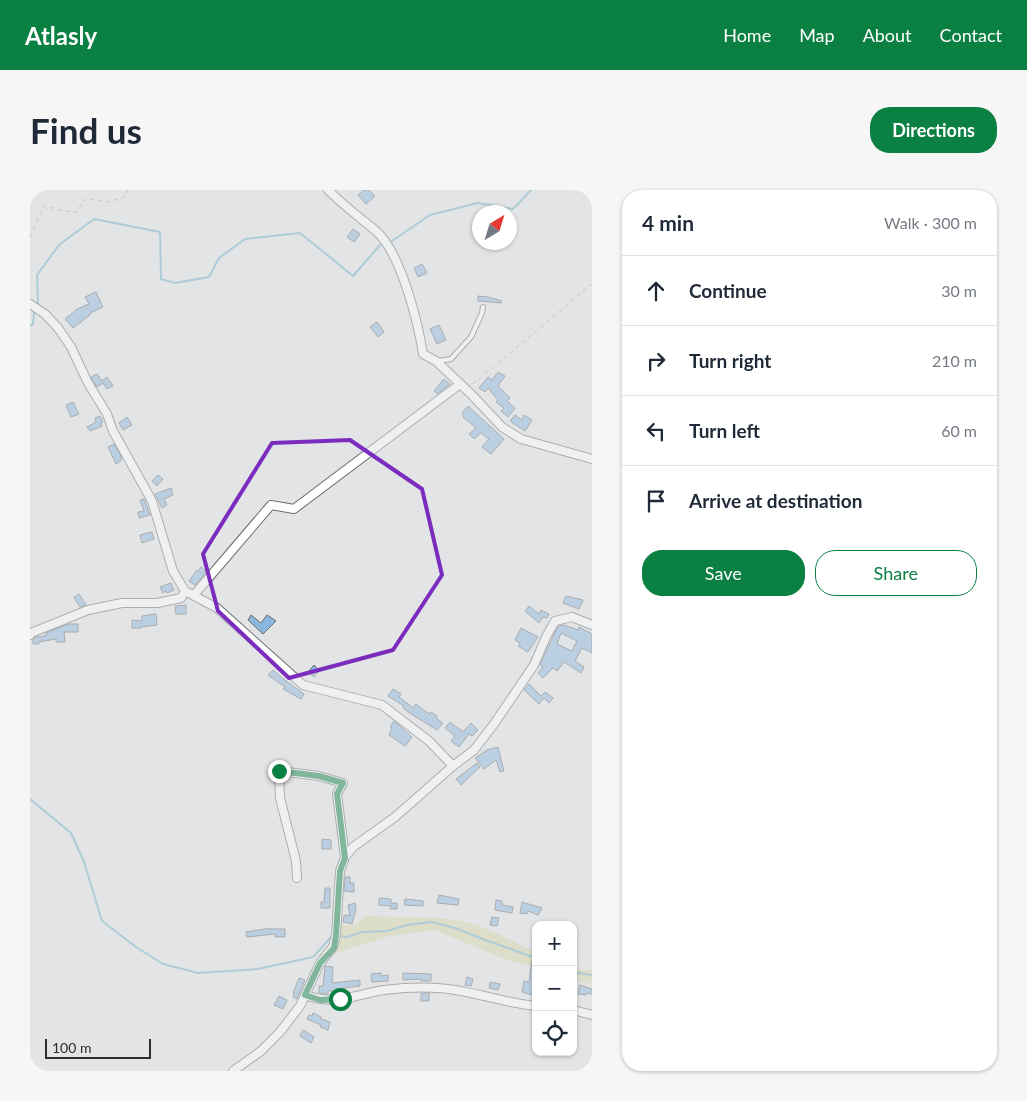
<!DOCTYPE html>
<meta charset="utf-8">
<style>
body{margin:0;font-family:Lato,sans-serif;background:#f6f6f7;color:#1f2937}
.controls{position:absolute;right:15px;bottom:15px;display:grid;overflow:hidden;border-radius:10px;box-shadow:0 1px 4px #0004}
.controls button{width:45px;height:45px;display:grid;place-items:center;padding:0;border:0;border-bottom:1px solid #e0e1e3;background:#fff;color:#1f2937;font:25px sans-serif}
.compass{position:absolute;left:442px;top:15px;width:45px;height:45px;border-radius:50%;background:#fff;box-shadow:0 1px 4px #0004;rotate:38deg}
.scale{position:absolute;left:15px;bottom:12px;width:106px;box-sizing:border-box;padding-left:5px;border:2px solid #2d2d2e;border-top:0;font-size:14px;line-height:18px;white-space:nowrap;color:#2d2d2e;-webkit-text-stroke:4px #e2e4e5;paint-order:stroke}
.stop{position:absolute;width:15px;height:15px;margin:-11px;border:4px solid #0b8043;border-radius:50%;background:#fff}
.stop.end{background:#0b8043;border-color:#fff;box-shadow:0 1px 5px #0008}
.list{margin:0;padding:0;list-style:none}
h2{display:flex;justify-content:space-between;align-items:center;height:65px;margin:0;padding:0 20px;font-size:21px}
h2 small{font-size:16px;font-weight:400;color:#747a83}
.list li{display:grid;grid-template-columns:32px 1fr auto;gap:15px;align-items:center;box-sizing:border-box;height:70px;padding:0 20px;border-top:1px solid #e0e1e3}
.list b{display:block;font-size:19px;white-space:nowrap}
.list em{font-size:16px;font-style:normal;color:#747a83}
.actions{display:flex;gap:10px;padding:15px 20px}
.actions a{flex:1;padding:11px 0;border:1px solid #0b8043;border-radius:20px;text-align:center;font-size:18px;color:#0b8043}
.actions .main{background:#0b8043;color:#fff}
.icon{flex:none;width:28px;height:28px;fill:none;stroke:currentColor;stroke-width:2;stroke-linecap:round;stroke-linejoin:round}
.map{position:relative;flex:none;width:562px;height:881px;overflow:hidden;border-radius:20px}
header{display:flex;align-items:center;gap:30px;box-sizing:border-box;height:70px;padding:0 25px;background:#0b8043;color:#fff}
header strong{font-size:24px}
nav{display:flex;gap:28px;margin-inline-start:auto;font-size:18px}
.intro{display:flex;align-items:center;justify-content:space-between;box-sizing:border-box;height:120px;padding:0 30px}
h1{margin:0;font-size:35px}
.button{padding:12px 22px;border-radius:20px;background:#0b8043;color:#fff;font-size:18px;font-weight:700}
main{display:flex;gap:30px;padding:0 30px}
aside{flex:1;background:#fff;border-radius:20px;box-shadow:0 1px 4px #0004}
.map>svg:first-child{display:block}
</style>
<header>
<strong>Atlasly</strong>
<nav><a>Home</a><a>Map</a><a>About</a><a>Contact</a></nav>
</header>
<div class="intro"><h1>Find us</h1><a class="button">Directions</a></div>
<main>
<div class="map">
<svg width="562" height="881" viewBox="0 0 562 881">
<rect width="100%" height="100%" fill="#e2e4e5"/>
<path fill="#d4d8a9" d="M335 726C368 728 400 725 431 731 454 735 485 752 506 763V777L477 770 405 740 360 746 304 764 311 735H325Z
M543 778 548 780H562V794L543 790Z"/>
<g fill="none" stroke-linecap="round" stroke-linejoin="round">
<path stroke="#6fafc7" stroke-width="2" d="M362 51 400 25 448 13 483 19 501 0
M8 115 7 85 29 55 64 29 130 42 131 89 145 93 179 87 189 68 215 49 270 43 323 86 351 54
M0 136 3 134 4 123
M0 609 41 643 54 672 72 731 106 757 133 774 168 783 228 779 283 767 302 746
M310 746 317 747 332 742 357 741 377 735 401 732 425 738 455 750 506 768
M543 782 562 785"/>
</g>
<path fill="#8ab7de" stroke="#696a6c" fill-rule="evenodd" d="M334 0H339L345 6 336 14 328 5Z
M323 39 330 44 324 52 317 47Z
M392 74 397 83 388 87 384 78Z
M66 102 73 117 60 123V125L43 138 35 129 47 119 59 114 55 107Z
M448 106 458 107 472 111 471 113 448 111Z
M347 132 354 142 348 147 340 137Z
M409 135 416 150 407 154 400 139Z
M468 182 475 186 468 196 480 208 477 211 485 218 478 227 471 221 474 218 466 212 468 210 458 198 455 202 449 198 458 187 462 190Z
M67 184 72 191 77 187 83 196 77 199 73 193 67 197 61 187Z
M414 189 420 194 407 204 404 201Z
M43 212 49 224 41 227 36 215Z
M438 216 474 249 461 264 452 257 459 249 451 243 444 249 439 244 446 238 433 227 434 226 432 223Z
M485 225 492 230 494 225 502 230 495 241 480 231Z
M70 226 73 232 71 233 72 236 60 241 57 237 66 232 65 228Z
M97 227 102 235 93 240 89 233Z
M84 254 92 268 90 269 91 271 86 274 78 257Z
M128 285 133 289 127 296 122 291Z
M141 298 143 305 134 309 137 315 132 318 125 304Z
M114 309 120 325 109 328 108 322 114 321 110 310Z
M122 342 124 349 112 353 110 345Z
M171 377 177 382 165 395 159 391 167 380 168 381Z
M141 393 144 400 137 403 136 401 133 403 130 397Z
M49 404 56 415 50 417 44 407Z
M536 406 553 410 549 419 533 413Z
M156 415V424H146L145 416Z
M499 416 509 424 511 420 519 424 517 428 513 427 509 433 495 421Z
M126 424 127 435 111 437V438H102V430L112 431V426Z
M221 425 231 433 237 425 246 431 233 444 218 430Z
M38 434H48V442H34L35 452H26V449L9 452V454H3V450L5 447 16 446V443Z
M534 435 548 440 549 437 562 444V463L552 458 545 471 554 477 551 483 534 472 527 481 523 478 513 488 508 483 513 477 510 475 526 440 529 436ZM531 443 547 451 542 461 527 454Z
M491 438 508 447 498 462 488 456 490 453 485 450Z
M284 475 289 480 284 487 278 482Z
M243 480 252 488 274 504 271 509 253 499 255 497 238 485Z
M499 494 511 506 515 502 523 508 519 513 514 508 509 514 494 500Z
M363 499 371 504 369 507 383 518 386 514 399 524 401 522 407 526 406 528 413 533 407 540 378 522 373 518 374 516 358 506Z
M364 531 382 547 375 556 359 545 362 538 360 537Z
M420 532 433 542 441 533 448 540 442 546 439 544 429 557 421 551 425 546 415 538Z
M468 557 474 581 470 582 466 570 454 579 445 568 457 560Z
M447 573 450 577 431 595 426 589Z
M292 649 301 650V659H292Z
M315 687H320V693H324V702L314 701Z
M295 698H300V718H291V712H294Z
M409 705 429 709 428 715 407 713Z
M349 708 361 709V713H367V719H360L361 716 349 715Z
M375 709 393 711V716L374 715Z
M466 710 472 711V715L483 717 482 723 465 720Z
M492 712 512 718 508 725 498 721 497 724 490 723Z
M325 713 326 720 322 734 313 732 314 725 320 726 318 715Z
M462 727 469 728 467 736 460 735Z
M240 738V739H255V747H245V744L217 747 216 742Z
M502 770H506V806L492 802 494 791 499 792Z
M295 776 303 777 302 793 330 790V796L306 799 305 801H298V804L289 803V796H293Z
M351 783V786L358 785V791L342 792 341 784Z
M373 783 401 784V791H391V789L373 790Z
M437 787 443 789 441 796 435 795Z
M269 788 275 790 267 809 263 807 264 804 263 803Z
M460 792 470 794 468 800 459 798Z
M550 795 562 799V804L556 803V805L548 804Z
M391 803H399V811H391Z
M249 806 257 810 253 819 244 815Z
M283 823 291 827V829L300 832 298 840 290 837 291 835 277 829 279 825 282 826Z
M273 840 284 847 281 853 270 846Z"/>
<g fill="none" stroke-linecap="round" stroke-linejoin="round">
<defs>
<path id="lane" d="M408 171 421 169 441 147 452 123 453 117"/>
<path id="street" d="M298 0C308 10 319 19 330 28 337 34 345 39 350 45 372 69 388 132 393 164L406 171 442 205 472 237 491 249 562 269
M0 114 15 124 28 138 41 157 58 193 77 224 83 241 122 311 143 381 155 401 187 418 273 495 352 515 399 551 423 576 444 560 464 534 504 475 516 447 525 431 542 427 562 435
M164 405 241 315 264 319 430 194
M0 445 1 443 58 420 92 413H127L151 408 155 401
M267 688 266 671 250 608 249 581 289 586 313 593 307 604 315 667
M275 805C307 816 323 805 354 800 371 798 390 797 408 798 441 800 473 813 506 816
M543 820 562 825
M203 881 231 861 250 842 270 816 290 773 303 757 306 745 310 681 315 667 323 657 365 627 423 576"/>
</defs>
<use href="#lane" stroke="#6a6c6d" stroke-width="6"/>
<use href="#street" stroke="#6a6c6d" stroke-width="10"/>
<path stroke="#9e9fa0" stroke-width="1" stroke-dasharray="4 4" stroke-linecap="butt" d="M0 47 14 16 34 21 46 22 56 8 77 12 93 8 98 0
M443 194 562 94"/>
<use href="#lane" stroke="#fff" stroke-width="4"/>
<use href="#street" stroke="#fff" stroke-width="8"/>
</g>
<g fill="none" stroke-linecap="round" stroke-linejoin="round">
<path stroke="#0b8043" stroke-width="6" d="M249 581 289 586 313 593 307 604 315 668 310 681 306 745 304 758 290 773 275 805 290 810 310 809"/>
</g>
<path d="M0 0H562V881H0ZM320 250 392 299 412 385 363 460 259 488 188 421 173 364 242 253Z" fill="#e2e4e5" fill-opacity=".55" fill-rule="evenodd"/>
<path fill="none" stroke="#7b2cbf" stroke-width="4" stroke-linejoin="round" d="M320 250 392 299 412 385 363 460 259 488 188 421 173 364 242 253Z"/>
</svg>
<div class="controls">
<button>+</button>
<button>−</button>
<button><svg class="icon" aria-label="locate" viewBox="0 0 24 24"><circle cx="12" cy="12" r="6"/><path d="M12 2v4M12 18v4M2 12h4M18 12h4"/></svg></button>
</div>
<svg class="compass" viewBox="-18 -18 36 36"><path d="M0-13l5 13h-10z" fill="#e53935"/><path d="M0 13l5-13h-10z" fill="#747a83"/></svg>
<div class="scale">100 m</div>
<div class="stop" style="left:310px;top:809px"></div>
<div class="stop end" style="left:249px;top:581px"></div>
</div>
<aside>
<h2>4 min<small>Walk · 300 m</small></h2>
<ul class="list">
<li><svg class="icon" aria-label="ahead" viewBox="0 0 24 24"><path d="M12 20V5M6 11l6-6 6 6"/></svg><div><b>Continue</b></div><em>30 m</em></li>
<li><svg class="icon" aria-label="right" viewBox="0 0 24 24"><path d="M7 20v-9h11M14 6l5 5-5 5"/></svg><div><b>Turn right</b></div><em>210 m</em></li>
<li><svg class="icon" aria-label="left" viewBox="0 0 24 24"><path d="M17 20v-9H6M10 6l-5 5 5 5"/></svg><div><b>Turn left</b></div><em>60 m</em></li>
<li><svg class="icon" aria-label="arrive" viewBox="0 0 24 24"><path d="M6 21V4h12l-3 4 3 4H6"/></svg><div><b>Arrive at destination</b></div></li>
</ul>
<div class="actions"><a class="main">Save</a><a>Share</a></div>
</aside>
</main>
